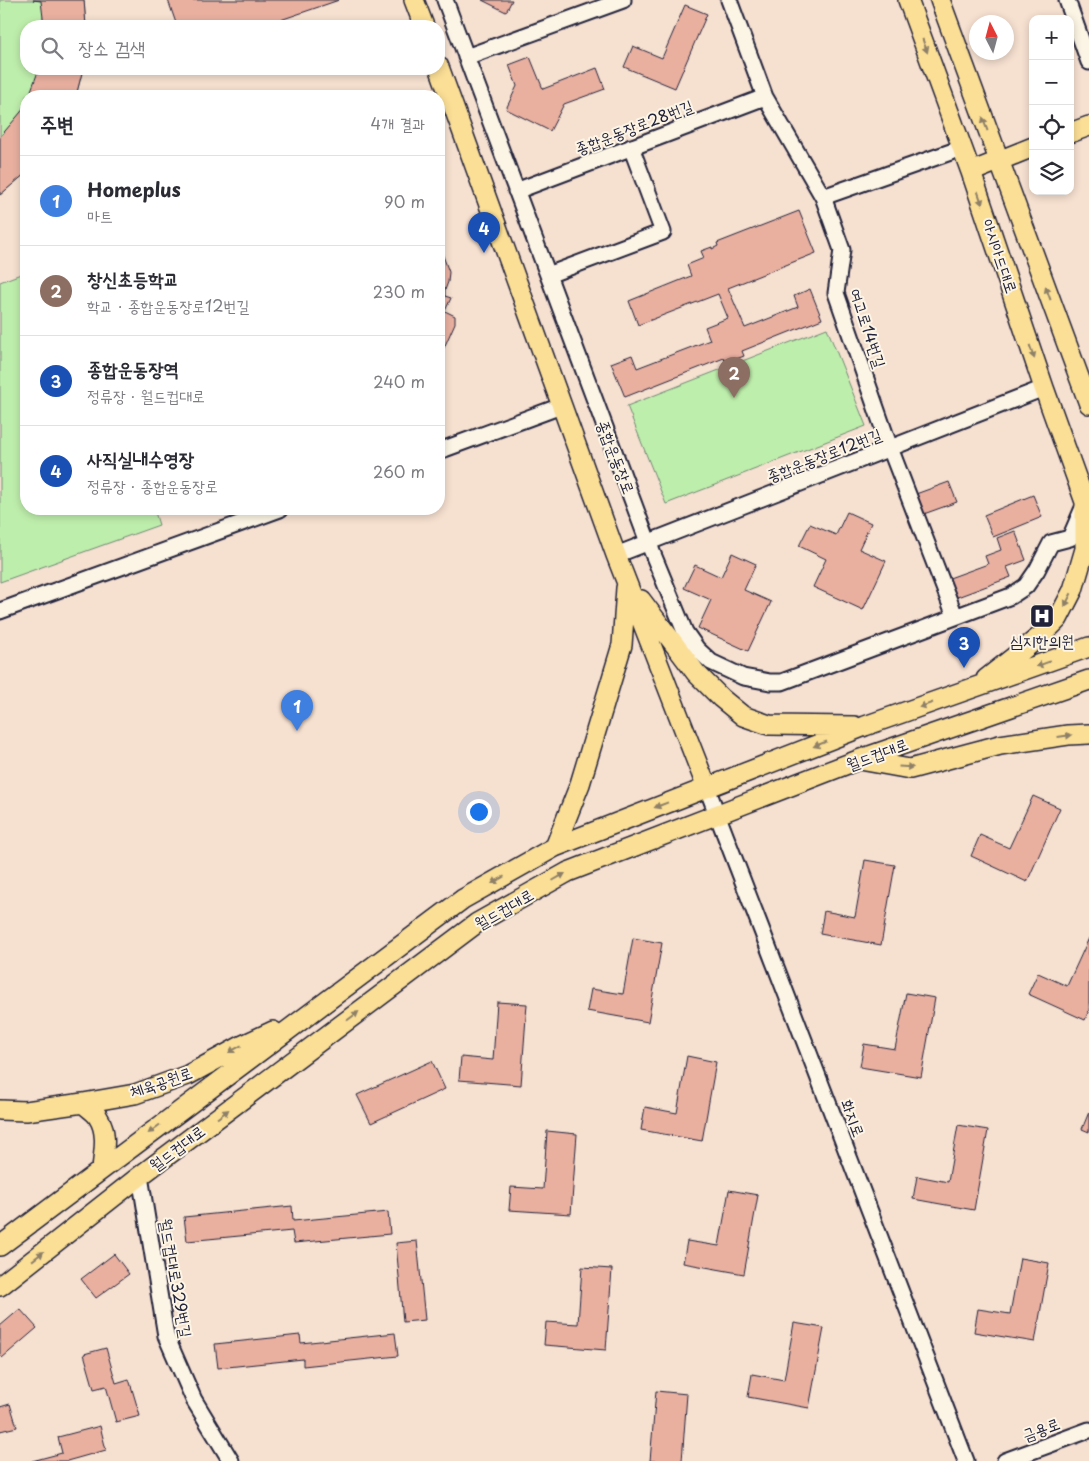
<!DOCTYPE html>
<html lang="ko">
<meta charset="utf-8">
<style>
body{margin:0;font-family:"Playpen Sans","Poor Story",sans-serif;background:#f2f2f3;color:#2b2b33}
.controls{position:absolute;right:15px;top:15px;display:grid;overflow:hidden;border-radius:10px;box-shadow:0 2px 8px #0003}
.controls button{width:45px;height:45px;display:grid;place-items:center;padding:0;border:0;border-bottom:1px solid #e1e1e2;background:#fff;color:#2b2b33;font:25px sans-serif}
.compass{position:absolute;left:969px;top:15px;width:45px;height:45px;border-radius:50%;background:#fff;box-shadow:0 2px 8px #0003;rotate:354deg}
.you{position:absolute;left:478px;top:811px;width:18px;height:18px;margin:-12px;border:4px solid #fff;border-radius:50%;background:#1a73e8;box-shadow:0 0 0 8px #1a73e833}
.badge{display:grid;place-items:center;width:32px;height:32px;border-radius:50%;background:#d93025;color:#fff;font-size:16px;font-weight:700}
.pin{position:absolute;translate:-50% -41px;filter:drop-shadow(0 1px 2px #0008)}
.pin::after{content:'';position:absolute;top:26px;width:18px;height:15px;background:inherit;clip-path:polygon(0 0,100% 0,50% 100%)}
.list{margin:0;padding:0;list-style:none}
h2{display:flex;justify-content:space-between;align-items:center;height:65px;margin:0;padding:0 20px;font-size:21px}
h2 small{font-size:16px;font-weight:400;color:#7c7c81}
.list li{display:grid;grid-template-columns:32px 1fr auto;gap:15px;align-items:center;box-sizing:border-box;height:90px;padding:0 20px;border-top:1px solid #e1e1e2}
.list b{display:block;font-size:19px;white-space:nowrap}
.list p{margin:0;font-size:16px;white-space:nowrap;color:#7c7c81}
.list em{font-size:16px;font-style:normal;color:#7c7c81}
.icon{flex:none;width:28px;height:28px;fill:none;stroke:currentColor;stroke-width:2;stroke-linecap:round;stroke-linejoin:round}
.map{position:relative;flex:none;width:1089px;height:1461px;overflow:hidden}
.search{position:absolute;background:#fff;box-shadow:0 2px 8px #0003;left:20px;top:20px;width:425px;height:55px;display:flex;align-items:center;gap:12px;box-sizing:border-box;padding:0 18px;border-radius:20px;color:#7c7c81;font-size:19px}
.panel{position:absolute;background:#fff;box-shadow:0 2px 8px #0003;left:20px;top:90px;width:425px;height:425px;border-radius:20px}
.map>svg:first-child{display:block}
</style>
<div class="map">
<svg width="1089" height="1461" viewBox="0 0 1089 1461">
<rect width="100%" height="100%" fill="#f6e0d0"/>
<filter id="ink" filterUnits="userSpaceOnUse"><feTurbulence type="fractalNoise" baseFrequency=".02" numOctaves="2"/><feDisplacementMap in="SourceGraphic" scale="10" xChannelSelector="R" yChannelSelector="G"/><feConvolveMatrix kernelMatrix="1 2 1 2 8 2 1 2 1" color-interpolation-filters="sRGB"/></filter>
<g filter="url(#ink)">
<path fill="#beeeac" stroke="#708874" d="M0 0H84L86 26H26V69H83L76 96H26V173L0 195Z
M26 272V509H154L159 525 0 582V282Z
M827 328 866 426 666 504 627 406Z"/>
<path fill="#e9b0a0" stroke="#22223b" d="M33 0H84L86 26H44L41 1Z
M168 0H339L263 26H177Z
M482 0H512L506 12Z
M685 5 707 14 675 88 624 67 633 46 662 58Z
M530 57 543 89 597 68 605 89 564 104 550 131 506 109 517 86 509 65Z
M39 69H83L76 96H29Z
M26 102V173L0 195V137L21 112Z
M799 211 816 253 728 288 745 328 798 307 794 296 810 289 822 319 742 351 744 356 726 363 724 358 625 397 611 363 632 355 637 368 710 340 705 327 728 318 718 294 638 325 629 301 691 276 687 265 704 258 701 251 712 247V249L718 246 717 243Z
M439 250 442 253 449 272 448 282 445 290V296L451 298 445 311 455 316V323L439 359Z
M949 482 957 502 921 515 913 495Z
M1033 495 1042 517 993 537 984 515Z
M847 512 871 523 859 549 886 561 863 610 813 587 826 559 799 546 810 524 836 535Z
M1015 531 1026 560 1007 567 1011 577 952 599 944 580 988 564 985 556 1001 550 997 538Z
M732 553 756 564 744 590 771 602 748 651 698 628 711 600 684 588 695 565 721 577Z
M1033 796 1060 808 1027 882 971 856 980 835 1009 848Z
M865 860 895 865 881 945 820 934 824 911 855 917Z
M633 938 662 943 648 1022 587 1011 591 989 623 994Z
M1089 938V1010L1085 1020 1028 994 1038 973 1067 986Z
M906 993 935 998 921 1077 860 1067 864 1044 895 1049Z
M497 1002 527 1004 521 1085 459 1080 461 1057 493 1060Z
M687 1056 716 1062 702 1141 641 1130 645 1107 677 1113Z
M432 1061 445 1089 371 1123 357 1095Z
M1089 1112V1132L1082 1129Z
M958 1125 988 1130 974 1210 913 1199 917 1176 948 1182Z
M547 1131 577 1134 571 1214 509 1210 511 1187 543 1189Z
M729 1190 758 1195 744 1274 683 1263 687 1241 719 1246Z
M292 1206 293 1221 388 1212 390 1234 294 1243 292 1231 187 1241 184 1217Z
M417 1241 425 1320 403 1322 396 1243Z
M114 1254 129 1274 96 1298 81 1279Z
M1020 1258 1049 1263 1035 1342 974 1332 978 1309 1010 1314Z
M582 1267 612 1269 606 1350 544 1345 546 1322 578 1324Z
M20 1309 37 1328 2 1358 0 1355V1326Z
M794 1323 824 1328 809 1408 748 1397 752 1374 784 1380Z
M395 1333 398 1356 303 1366V1359L218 1368 215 1344 300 1335 301 1343Z
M106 1348 116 1383 129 1379 140 1416 116 1422 106 1386 94 1389 84 1354Z
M656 1391 687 1394 682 1461H650Z
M10 1404 17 1427 0 1431V1407Z
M100 1426 106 1450 67 1461H32L62 1453 58 1437Z"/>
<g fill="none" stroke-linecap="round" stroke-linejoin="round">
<defs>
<path id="minor" d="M445 0 648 542 685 632 697 649 711 662 743 677 770 682H782L1011 596 1026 586 1037 570 1051 543 1070 538 1083 508
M729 0 765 97 823 197 842 250 836 293 890 448 955 616
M1067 0 1089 62
M466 57 623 0
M516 191 765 97
M823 197 962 148
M548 275 663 232 631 147
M439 451 561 406
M616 555 1044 388
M0 611 280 509
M707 788 966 1461
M140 1176 166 1336 194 1400 231 1461
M1005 1461 1089 1430"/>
<path id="major" d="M414 0 424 26
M908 0 971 172 1044 388 1089 513
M940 0 1089 404
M439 67 616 555 707 788
M1070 133 1089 126
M971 172 1033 147
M641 600 696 673 721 698 743 716 769 725 854 726
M986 679 1043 634 1058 619 1073 590 1085 549V502
M860 760 910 769 1000 745 1068 735 1089 734
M555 847 580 784 622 645 626 588
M83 1103C88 1108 95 1112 98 1117 108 1132 104 1151 102 1168
M0 1110 26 1111 83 1103 135 1094 188 1075 243 1045 273 1031
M0 1246 463 899 555 847 865 726 1089 647
M0 1286 140 1176 477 923 568 872 858 760 1089 680"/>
</defs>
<use href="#minor" stroke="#22223b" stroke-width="19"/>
<use href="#major" stroke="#22223b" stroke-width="22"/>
<use href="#minor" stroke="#fcf5e5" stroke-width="15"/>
<use href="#major" stroke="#fbdf96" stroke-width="19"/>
</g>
<defs><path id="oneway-solid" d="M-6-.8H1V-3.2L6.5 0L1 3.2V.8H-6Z" transform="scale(1.25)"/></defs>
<g fill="#8e8068">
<use href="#oneway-solid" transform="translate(925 46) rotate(70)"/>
<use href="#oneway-solid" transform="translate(985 124) rotate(-110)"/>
<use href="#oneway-solid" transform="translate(980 198) rotate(71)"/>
<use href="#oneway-solid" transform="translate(1048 293) rotate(-110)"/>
<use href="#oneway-solid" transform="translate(1032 352) rotate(71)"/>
<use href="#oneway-solid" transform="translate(1068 600) rotate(117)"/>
<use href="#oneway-solid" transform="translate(1043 664) rotate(160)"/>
<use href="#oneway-solid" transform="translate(926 705) rotate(161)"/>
<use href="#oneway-solid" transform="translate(1065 736) rotate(-7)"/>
<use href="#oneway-solid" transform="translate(820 744) rotate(159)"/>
<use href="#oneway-solid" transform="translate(906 767) rotate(3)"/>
<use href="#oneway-solid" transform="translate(661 805) rotate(159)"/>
<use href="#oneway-solid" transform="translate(559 877) rotate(-30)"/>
<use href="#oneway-solid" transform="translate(498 880) rotate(150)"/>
<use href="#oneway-solid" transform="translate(353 1016) rotate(-37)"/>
<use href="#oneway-solid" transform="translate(235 1049) rotate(151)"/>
<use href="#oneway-solid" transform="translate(223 1114) rotate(-37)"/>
<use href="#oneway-solid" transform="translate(154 1129) rotate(143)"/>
<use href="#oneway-solid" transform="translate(38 1256) rotate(-38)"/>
</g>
</g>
<defs>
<symbol id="hospital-square" viewBox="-11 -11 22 22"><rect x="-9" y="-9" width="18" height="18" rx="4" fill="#22223b" stroke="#fcf5e5"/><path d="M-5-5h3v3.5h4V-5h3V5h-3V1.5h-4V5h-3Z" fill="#fff"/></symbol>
</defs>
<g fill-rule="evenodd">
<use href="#hospital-square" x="1028" y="602" width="28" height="28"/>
</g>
<g text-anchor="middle" stroke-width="4" stroke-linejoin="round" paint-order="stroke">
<g font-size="16" fill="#22223b" stroke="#fcf5e5">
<text transform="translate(634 127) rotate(-21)" y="6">종합운동장로28번길</text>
<text transform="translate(1000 256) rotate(71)" y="6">아시아드대로</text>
<text transform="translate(868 328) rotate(72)" y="6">여고로14번길</text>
<text transform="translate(824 455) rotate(-21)" y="6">종합운동장로12번길</text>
<text transform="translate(616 457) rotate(69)" y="6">종합운동장로</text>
<text transform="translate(877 754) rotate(-20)" y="6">월드컵대로</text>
<text transform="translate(504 909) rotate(-30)" y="6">월드컵대로</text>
<text transform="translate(161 1082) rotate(-19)" y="6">체육공원로</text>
<text transform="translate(853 1118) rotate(69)" y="6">화지로</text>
<text transform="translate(177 1148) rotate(-37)" y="6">월드컵대로</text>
<text transform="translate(176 1278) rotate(80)" y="6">월드컵대로329번길</text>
<text transform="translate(1041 1429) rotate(-20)" y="6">금용로</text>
</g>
<g font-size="16" fill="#22223b" stroke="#fcf5e5">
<text x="1042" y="647">심지한의원</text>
</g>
</g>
</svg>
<div class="controls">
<button>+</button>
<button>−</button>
<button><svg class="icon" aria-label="locate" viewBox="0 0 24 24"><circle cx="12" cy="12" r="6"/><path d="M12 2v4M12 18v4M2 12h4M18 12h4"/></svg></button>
<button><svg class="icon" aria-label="layers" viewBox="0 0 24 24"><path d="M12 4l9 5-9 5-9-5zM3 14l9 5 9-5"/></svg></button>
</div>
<svg class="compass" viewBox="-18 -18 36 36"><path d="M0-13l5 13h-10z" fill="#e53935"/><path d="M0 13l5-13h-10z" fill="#7c7c81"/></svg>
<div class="you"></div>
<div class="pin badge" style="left:297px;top:731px;background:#3f7fe0">1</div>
<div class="pin badge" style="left:734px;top:398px;background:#8d6e63">2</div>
<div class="pin badge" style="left:964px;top:668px;background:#1a4fb4">3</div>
<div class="pin badge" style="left:484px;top:253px;background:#1a4fb4">4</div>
<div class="search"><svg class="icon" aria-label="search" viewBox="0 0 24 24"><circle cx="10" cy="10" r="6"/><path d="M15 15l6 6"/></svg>장소 검색</div>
<section class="panel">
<h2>주변<small>4개 결과</small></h2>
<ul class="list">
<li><span class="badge" style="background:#3f7fe0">1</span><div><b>Homeplus</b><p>마트</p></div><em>90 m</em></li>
<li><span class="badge" style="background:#8d6e63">2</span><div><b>창신초등학교</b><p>학교 · 종합운동장로12번길</p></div><em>230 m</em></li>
<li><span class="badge" style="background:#1a4fb4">3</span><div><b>종합운동장역</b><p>정류장 · 월드컵대로</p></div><em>240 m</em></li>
<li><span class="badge" style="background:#1a4fb4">4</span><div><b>사직실내수영장</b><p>정류장 · 종합운동장로</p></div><em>260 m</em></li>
</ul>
</section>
</div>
